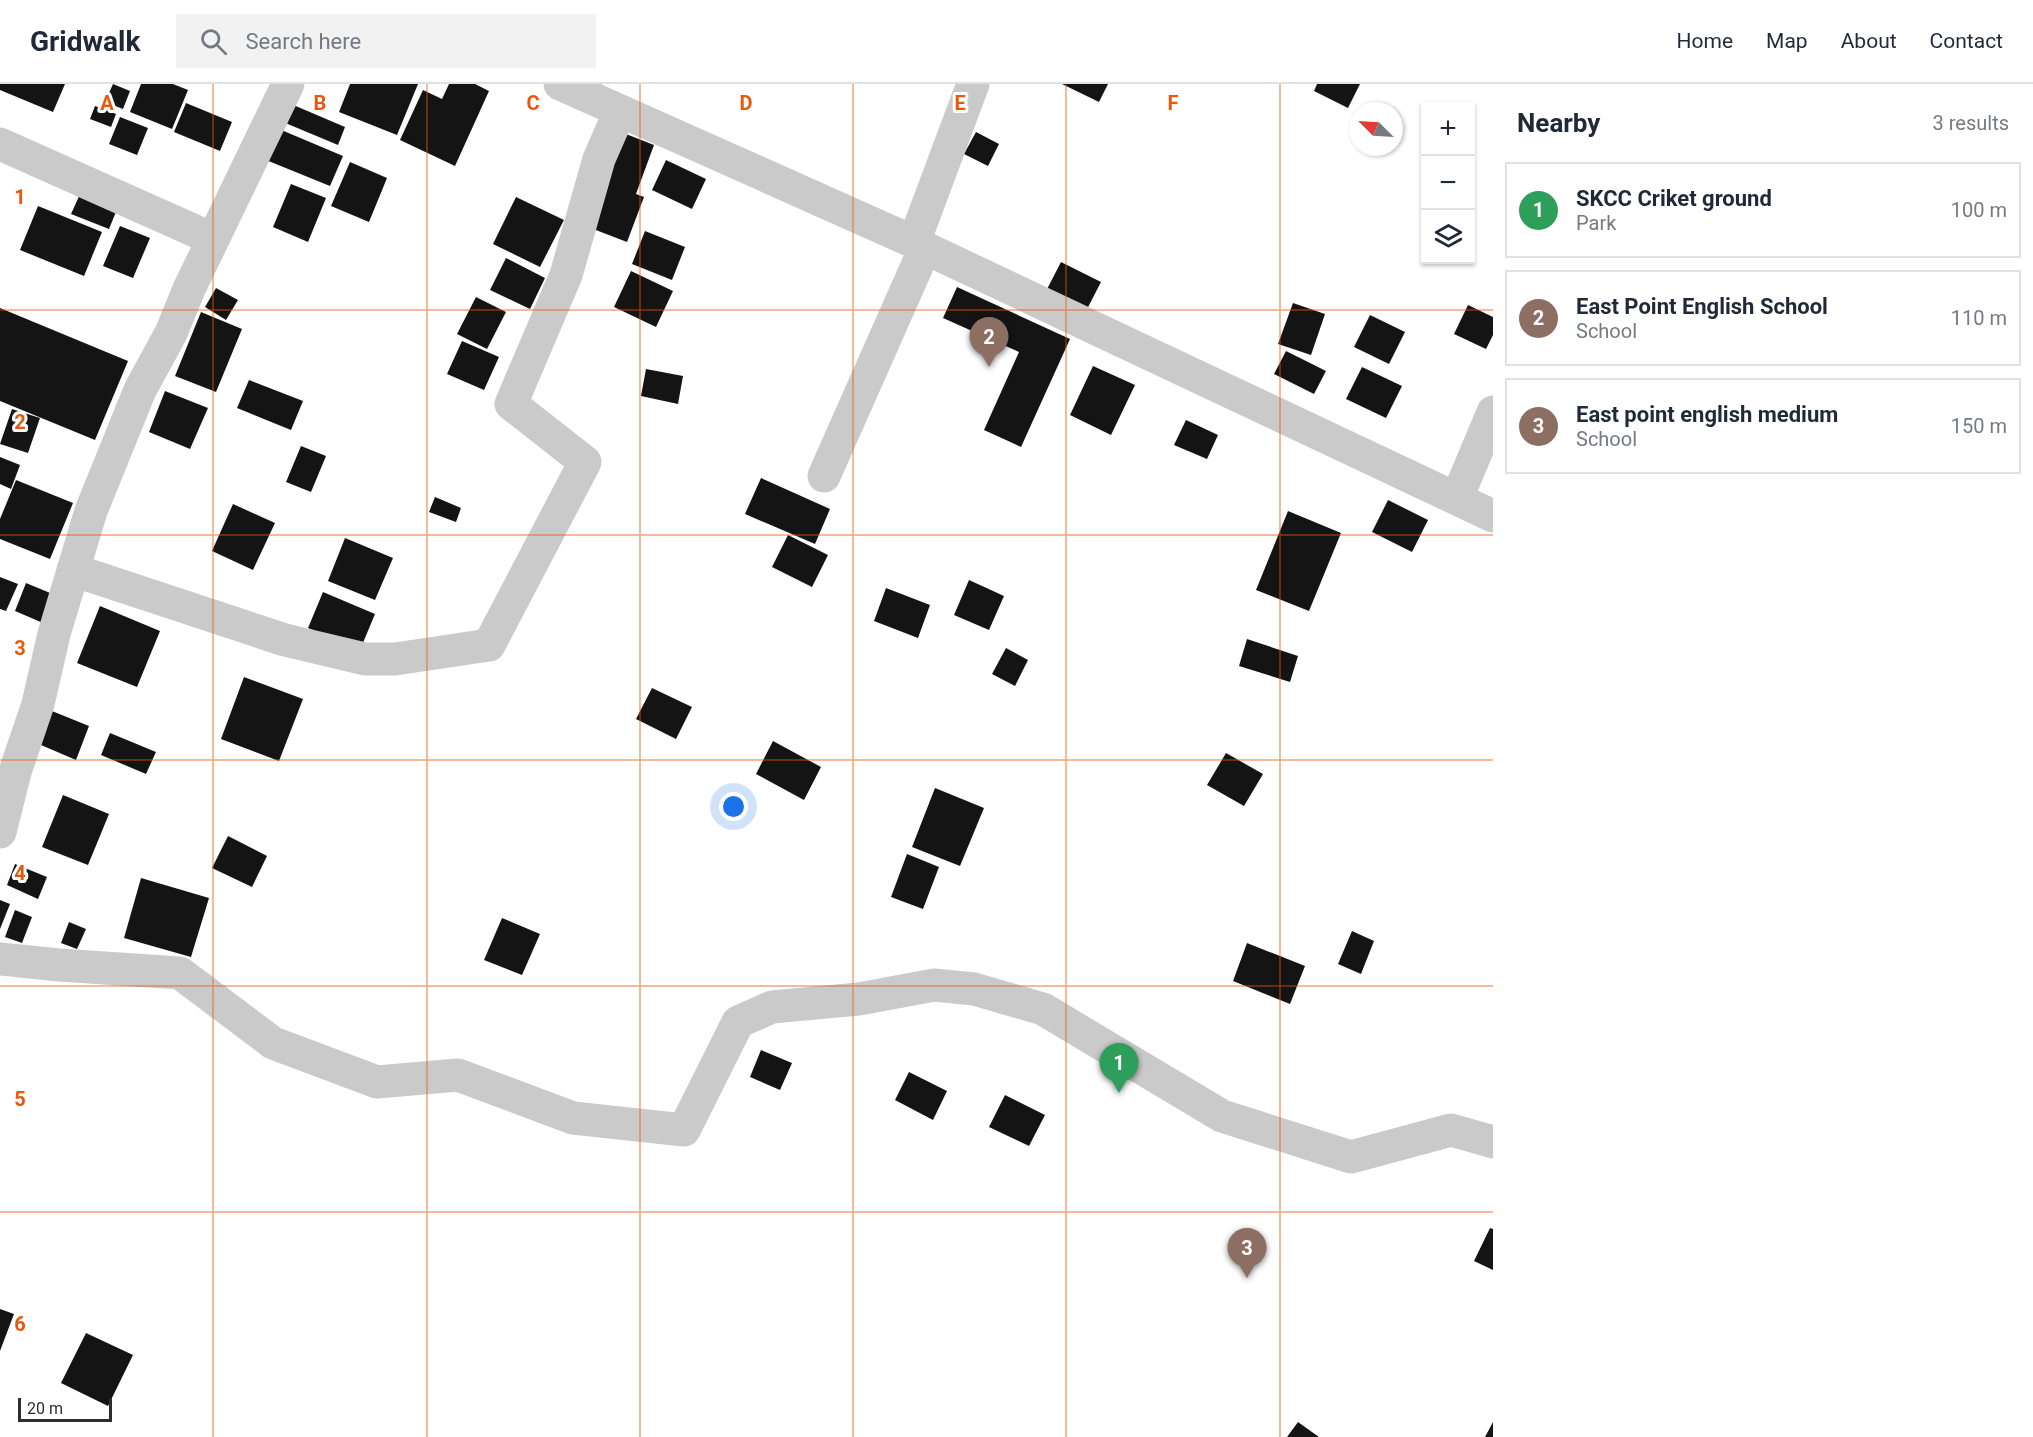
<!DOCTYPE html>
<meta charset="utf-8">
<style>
body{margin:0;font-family:Roboto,sans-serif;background:#f2f2f3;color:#1f2937}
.controls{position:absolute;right:18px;top:18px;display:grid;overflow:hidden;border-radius:0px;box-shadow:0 2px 4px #0004}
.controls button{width:54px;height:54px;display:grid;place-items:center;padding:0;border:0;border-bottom:2px solid #e0e1e3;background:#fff;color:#1f2937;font:30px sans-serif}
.compass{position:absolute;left:1349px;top:18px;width:54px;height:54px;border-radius:50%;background:#fff;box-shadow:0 2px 4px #0004;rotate:294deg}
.scale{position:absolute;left:18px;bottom:15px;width:94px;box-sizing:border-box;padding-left:6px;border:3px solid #2d2d2d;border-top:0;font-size:16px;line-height:21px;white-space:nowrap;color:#2d2d2d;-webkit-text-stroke:4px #fff;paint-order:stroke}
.you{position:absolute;left:734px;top:723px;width:21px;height:21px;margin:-15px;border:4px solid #fff;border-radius:50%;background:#1a73e8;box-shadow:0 0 0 9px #1a73e833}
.badge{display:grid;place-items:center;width:39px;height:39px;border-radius:50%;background:#dc3636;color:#fff;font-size:20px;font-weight:700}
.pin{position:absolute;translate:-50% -50px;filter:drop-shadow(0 2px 3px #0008)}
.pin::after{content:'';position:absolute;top:32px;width:21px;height:18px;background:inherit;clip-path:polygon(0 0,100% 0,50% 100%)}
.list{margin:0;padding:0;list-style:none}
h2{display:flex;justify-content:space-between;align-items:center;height:78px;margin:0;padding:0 24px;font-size:26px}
h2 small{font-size:20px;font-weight:400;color:#747a83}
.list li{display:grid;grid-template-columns:39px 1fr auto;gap:18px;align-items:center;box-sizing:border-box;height:96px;margin:0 12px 12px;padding:0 12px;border:2px solid #e0e1e3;border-radius:0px}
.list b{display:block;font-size:22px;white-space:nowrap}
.list p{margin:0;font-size:20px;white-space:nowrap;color:#747a83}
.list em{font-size:20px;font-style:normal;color:#747a83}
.icon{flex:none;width:33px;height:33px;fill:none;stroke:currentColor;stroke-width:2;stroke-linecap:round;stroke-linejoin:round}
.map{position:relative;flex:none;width:1493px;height:1353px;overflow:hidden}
header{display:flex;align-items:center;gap:36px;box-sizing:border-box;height:84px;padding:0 30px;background:#fff;border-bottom:2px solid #e0e1e3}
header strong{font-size:28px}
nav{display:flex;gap:33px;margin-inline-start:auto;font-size:21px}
.search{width:420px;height:54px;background:#f2f2f3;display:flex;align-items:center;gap:15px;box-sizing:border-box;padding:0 21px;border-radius:0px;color:#747a83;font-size:22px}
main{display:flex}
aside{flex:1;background:#fff}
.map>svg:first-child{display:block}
</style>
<header>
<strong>Gridwalk</strong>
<div class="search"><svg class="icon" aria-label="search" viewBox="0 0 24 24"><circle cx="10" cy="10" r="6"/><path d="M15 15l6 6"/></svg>Search here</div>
<nav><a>Home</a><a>Map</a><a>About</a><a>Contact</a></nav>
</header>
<main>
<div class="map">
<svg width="1493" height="1353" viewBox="0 0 1493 1353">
<rect width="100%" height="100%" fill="#fff"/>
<path fill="#141414" d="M0 0H65L53 28 0 6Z
M113 0 130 7 123 25 105 18Z
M141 0H173L188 6 172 45 130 28Z
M350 0H418L397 51 339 28Z
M449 0H475L489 7 455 82 400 56 423 6 442 15Z
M1062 0H1108L1099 18Z
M1317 0H1360L1348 24 1314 7Z
M186 19 232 38 220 67 174 48Z
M291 20 345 43 338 61 283 38Z
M95 22 116 30 111 43 90 35Z
M120 33 148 44 137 71 109 60Z
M279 45 343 72 330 102 266 76Z
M976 48 999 60 988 82 964 70Z
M626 50 654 61 636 110 644 113 627 158 588 143Z
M666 76 706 95 692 125 652 106Z
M350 78 387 94 369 138 331 122Z
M291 100 326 114 308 158 273 143Z
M81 108 118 123 109 145 71 130Z
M516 113 564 136 540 183 493 160Z
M38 122 102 148 84 192 20 166Z
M120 142 150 154 133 194 103 182Z
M645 147 685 163 672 196 632 180Z
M506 174 545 194 530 225 490 206Z
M1061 178 1101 198 1085 229 1045 209Z
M631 187 673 207 656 243 614 223Z
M957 203 1070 255 1021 363 984 346 1019 268 943 234Z
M216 204 238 216 226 236 205 223Z
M476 213 506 228 487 265 457 250Z
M1293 219 1325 230 1311 271 1278 260Z
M1468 221 1493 233V251L1486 265 1454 250Z
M0 224 128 277 95 356 0 317Z
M201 228 242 245 216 308 175 292Z
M1370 231 1405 248 1389 280 1354 263Z
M462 257 499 273 484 306 447 290Z
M1286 267 1326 287 1314 310 1274 290Z
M1093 282 1135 301 1111 351 1070 331Z
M1362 283 1402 302 1386 334 1346 315Z
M646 285 683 292 678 320 641 312Z
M249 296 303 317 291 346 237 324Z
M165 307 208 324 190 365 149 348Z
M12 325 40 334 28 369 0 360Z
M1186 336 1218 351 1207 375 1174 361Z
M301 362 326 372 311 408 286 398Z
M0 373 20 381 11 405 0 400Z
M761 394 830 425 815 460 745 430Z
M16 396 73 419 50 475 0 455V435Z
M435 413 461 424 456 438 429 428Z
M1388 416 1428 436 1412 468 1372 448Z
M233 420 275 439 253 486 212 467Z
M1288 427 1341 449 1309 527 1256 506Z
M788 451 828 471 812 503 772 483Z
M345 454 393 474 375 516 328 497Z
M0 493 18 500 6 527 0 525Z
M969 496 1004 512 989 546 954 531Z
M26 499 55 511 43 539 15 527Z
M886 504 930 521 918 554 874 537Z
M323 508 375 530 360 566 308 544Z
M100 522 160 547 137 603 77 579Z
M1247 555 1298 572 1290 598 1239 582Z
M1006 564 1028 576 1015 602 992 590Z
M244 593 303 615 279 677 221 655Z
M652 604 692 623 676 655 636 635Z
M47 625 89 642 76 676 34 658Z
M110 649 156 668 146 690 101 671Z
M773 657 821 683 804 716 756 690Z
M1226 669 1263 690 1244 722 1207 701Z
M935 704 984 724 960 782 912 763Z
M63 711 109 730 88 781 42 763Z
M228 752 267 772 252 803 212 784Z
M907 770 939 783 923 825 891 813Z
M15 780 47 793 38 815 7 801Z
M141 794 209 814 191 873 124 854Z
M0 816 10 820 0 845Z
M15 826 32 833 22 859 5 853Z
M502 834 540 850 522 891 484 876Z
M69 838 86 845 77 865 61 859Z
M1352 847 1374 857 1361 890 1338 880Z
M1247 859 1305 882 1290 920 1233 897Z
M761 966 792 979 780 1006 750 993Z
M909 988 947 1007 933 1036 895 1016Z
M1005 1011 1045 1031 1029 1062 989 1043Z
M1490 1144 1493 1145V1186L1474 1177Z
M0 1225 14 1230 0 1267Z
M86 1249 133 1271 108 1322 61 1299Z
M1298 1338 1319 1353H1287Z
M1493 1338V1353H1485Z"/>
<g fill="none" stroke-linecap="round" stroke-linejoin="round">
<path stroke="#cacaca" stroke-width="33" d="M560 0 914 158
M0 60 213 155
M925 164 1493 432
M824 392 925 164 914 158 973 0
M1457 414 1493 328
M73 486 285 556 365 575H395L489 561 585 378 511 320 566 191 599 75 620 27
M0 748 15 688 38 620 54 550 91 427 140 306 171 249 189 205 288 0
M0 875 59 881 180 889 273 959 377 998 458 991 573 1034 684 1046 738 938 772 923 859 915 934 901 974 905 1043 925 1222 1032 1351 1073 1451 1046 1493 1058"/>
</g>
<path fill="none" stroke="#e8590c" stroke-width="1.5" stroke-opacity="0.55" d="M213 0V1353M427 0V1353M640 0V1353M853 0V1353M1066 0V1353M1280 0V1353M0 226H1493M0 451H1493M0 676H1493M0 902H1493M0 1128H1493"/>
<g font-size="20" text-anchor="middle" font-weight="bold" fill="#e8590c" stroke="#fff" stroke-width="6" stroke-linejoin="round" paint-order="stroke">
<text x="107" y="26">A</text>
<text x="320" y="26">B</text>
<text x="533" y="26">C</text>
<text x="746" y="26">D</text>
<text x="960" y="26">E</text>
<text x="1173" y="26">F</text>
<text x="20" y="120">1</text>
<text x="20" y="345">2</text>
<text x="20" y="571">3</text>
<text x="20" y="796">4</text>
<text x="20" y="1022">5</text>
<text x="20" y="1247">6</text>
</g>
</svg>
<div class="controls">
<button>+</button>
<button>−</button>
<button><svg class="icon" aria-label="layers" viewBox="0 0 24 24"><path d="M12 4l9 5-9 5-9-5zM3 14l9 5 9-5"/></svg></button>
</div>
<svg class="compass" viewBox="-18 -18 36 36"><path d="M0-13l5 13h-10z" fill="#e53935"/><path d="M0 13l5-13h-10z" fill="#747a83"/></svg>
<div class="scale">20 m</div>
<div class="you"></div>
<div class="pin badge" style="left:1119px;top:1009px;background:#2e9e5b">1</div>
<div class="pin badge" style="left:989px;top:283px;background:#8d6e63">2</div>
<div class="pin badge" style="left:1247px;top:1194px;background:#8d6e63">3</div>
</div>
<aside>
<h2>Nearby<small>3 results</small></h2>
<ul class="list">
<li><span class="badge" style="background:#2e9e5b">1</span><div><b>SKCC Criket ground</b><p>Park</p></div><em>100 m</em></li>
<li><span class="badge" style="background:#8d6e63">2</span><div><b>East Point English School</b><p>School</p></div><em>110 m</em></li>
<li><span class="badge" style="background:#8d6e63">3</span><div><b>East point english medium</b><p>School</p></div><em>150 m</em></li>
</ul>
</aside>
</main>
